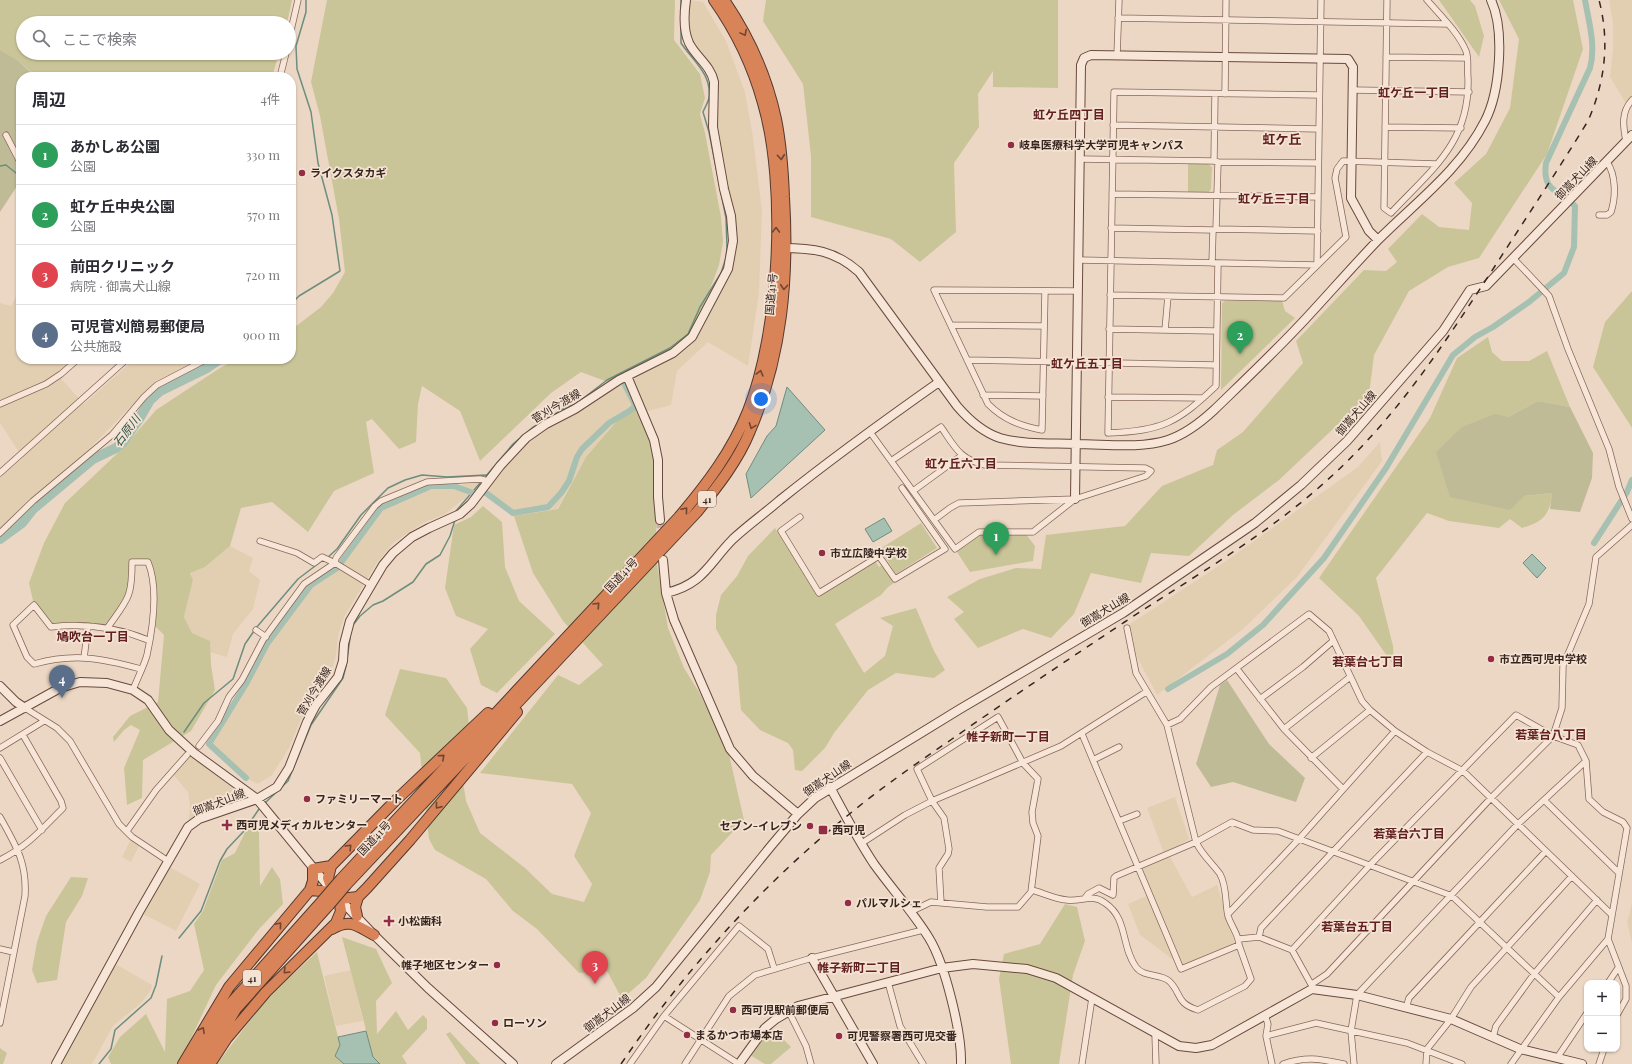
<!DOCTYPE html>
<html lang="ja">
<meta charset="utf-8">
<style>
body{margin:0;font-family:"Playfair Display","Noto Sans JP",serif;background:#f2f2f3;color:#2b2b33}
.controls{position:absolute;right:12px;bottom:12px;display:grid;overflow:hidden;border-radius:8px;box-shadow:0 1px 3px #0004}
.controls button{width:36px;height:36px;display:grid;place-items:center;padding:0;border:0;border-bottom:1px solid #e1e1e2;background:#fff;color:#2b2b33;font:20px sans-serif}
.you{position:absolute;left:761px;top:399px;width:14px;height:14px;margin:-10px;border:3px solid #fff;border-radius:50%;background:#1a73e8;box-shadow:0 0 0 6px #1a73e833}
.badge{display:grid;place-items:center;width:26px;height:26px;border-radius:50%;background:#b45309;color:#fff;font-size:13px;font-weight:700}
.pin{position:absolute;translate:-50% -33px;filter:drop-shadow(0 1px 2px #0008)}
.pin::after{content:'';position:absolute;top:21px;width:14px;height:12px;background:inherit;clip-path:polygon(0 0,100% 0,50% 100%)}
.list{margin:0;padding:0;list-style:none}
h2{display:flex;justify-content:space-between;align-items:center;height:52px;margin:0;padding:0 16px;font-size:17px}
h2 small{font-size:13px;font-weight:400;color:#7c7c81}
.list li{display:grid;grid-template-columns:26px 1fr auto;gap:12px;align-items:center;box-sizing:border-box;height:60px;padding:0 16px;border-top:1px solid #e1e1e2}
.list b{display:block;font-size:15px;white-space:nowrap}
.list p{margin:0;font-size:13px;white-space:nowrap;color:#7c7c81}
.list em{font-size:13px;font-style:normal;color:#7c7c81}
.icon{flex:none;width:22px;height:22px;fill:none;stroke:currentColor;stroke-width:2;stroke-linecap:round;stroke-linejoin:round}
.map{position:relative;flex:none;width:1632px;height:1064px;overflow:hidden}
.search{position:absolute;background:#fff;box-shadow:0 1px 3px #0004;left:16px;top:16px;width:280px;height:44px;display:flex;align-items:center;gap:10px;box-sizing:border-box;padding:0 14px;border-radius:22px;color:#7c7c81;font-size:15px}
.panel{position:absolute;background:#fff;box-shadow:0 1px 3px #0004;left:16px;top:72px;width:280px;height:292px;border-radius:16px}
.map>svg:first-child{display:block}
</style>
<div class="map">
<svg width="1632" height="1064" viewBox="0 0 1632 1064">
<rect width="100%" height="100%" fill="#ecd7c4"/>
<path fill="#e2cfb2" d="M690 0 703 2 726 41 745 92 753 137 762 211 759 293 748 366 708 342 677 371 671 405 644 412 636 397 586 457 557 509 514 516 476 486 465 498 445 514 423 523 393 543 376 564 344 617 338 636 336 656 333 666 304 712 289 748 272 775 258 784 250 780 210 743 248 684 268 644 312 587 338 569 382 509 431 487H454L478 481 488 487 527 442 543 429 689 339H696L720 289 728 279 732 264 735 218 717 129 716 111 719 97 717 77 702 54 693 46 691 38 689 11Z
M1609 0H1632V100L1627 105 1610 77 1613 50V23Z
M21 290V359H75L57 374 84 404 135 359H200L156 381 88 450 0 534V475L2 476 23 458 0 423V303L11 306 19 291Z
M1380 442 1382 461 1297 577 1243 629 1157 695 1136 655 1130 624 1226 561 1358 467Z
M230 546 253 558 249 571 260 580 253 609 233 634 227 657 210 652V641L192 633 184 617 193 580 190 572 205 567Z
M192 751 234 782 226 809 188 827 190 806 188 792 171 772Z
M1175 797 1189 839 1168 853 1192 897 1217 885 1235 944 1183 967 1140 935 1128 904 1151 894 1141 866 1165 856 1147 808Z
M132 837 141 842 131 862 122 857Z
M166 865 200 884 176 931 139 912Z
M1632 904V943L1627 922Z
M112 962 152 985 151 990 141 1003 113 1026 92 1064H56Z
M351 970 363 1021 336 1026 324 976Z"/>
<path fill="#cac598" d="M0 0H292L287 23H23V53H279L272 77H37L16 59 0 50Z
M327 0H675L674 40 700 74 705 98 700 114 705 133 721 217 723 242 719 265 692 337 613 384 581 372 551 393 480 461 460 411 422 386 418 404 416 442 399 449 372 419 366 422 374 473 334 491 308 532 272 502 241 508 230 546 205 567 190 573 193 580 184 617 192 633 210 641 211 665 215 690 191 731 143 760 142 798 127 805 124 768 140 730 131 725 124 730 114 742 113 737 130 716 158 702 164 635 153 624 156 605 148 562H132L129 597 108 627H51L34 605 29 583 44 543 65 503 123 448 156 410 220 368 238 359H291V330L321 307 333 293 345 272 339 219 320 116 311 82Z
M766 0H1058V88L993 87V71L978 94 979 127 954 163 956 232 920 262 891 239 811 217V156L803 84 763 21Z
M1439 0H1470L1475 6 1484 36 1479 57Z
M1499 0H1573L1583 49 1547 154 1479 258 1448 267 1409 291 1374 355 1369 395 1279 480 1233 515 1189 556 1151 553 1141 583 1091 573 1074 614 1051 638 1023 629 978 648 954 619 964 612 947 597 980 579 1016 568 1041 569 1046 535 1125 526 1162 486 1213 465 1217 450 1243 432 1303 363 1296 341 1364 270 1386 271 1397 262 1388 249 1422 214 1439 227 1469 230 1472 203 1454 183 1486 154 1510 108 1519 39Z
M1188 164H1208L1212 167 1211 189 1208 193 1188 192Z
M1632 291V428L1593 367 1605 322Z
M1225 301H1282L1285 311 1295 318 1221 390 1222 303Z
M1488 337 1492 352 1502 361H1529L1547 351 1570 407 1538 401 1508 417 1524 496 1552 493C1550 515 1543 522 1522 528L1510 519 1499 528 1449 521 1427 513 1376 578 1393 646 1394 666 1359 616 1319 578 1430 418 1457 358Z
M632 403 648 435 655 467 657 564 668 628 684 668 699 692 728 750 744 820 711 855 710 872 700 900 646 978 622 999 607 971 579 973 537 929 513 911 486 879 435 850 429 839 420 753 385 715 400 669 446 678 467 708 469 725 463 782 466 801 480 833 525 868 552 894 584 902 592 884 574 856 591 813 572 784 480 773 558 675 579 685 603 665 563 621 533 573 514 516 558 509 586 457Z
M483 506 502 522 505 567 519 601 555 634 497 693 481 685 470 649 488 629 456 616 445 588 454 525 471 517Z
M921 523 937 548 896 574 880 549Z
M775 528 818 596 875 561 879 567 882 565 894 583 888 587 881 595 835 624 864 673 885 656 893 626 880 618 916 608 934 651 945 670 934 678 896 673 868 690 834 733 825 748 802 771 795 770 793 750 788 743 760 730 741 710 737 666 716 629V615L721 595 737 576 748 556Z
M979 532 1025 533 1035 546 1033 561 970 572 955 549Z
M251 820 259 832 260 886 272 867 280 879 283 904 259 929 216 985 179 1064H111L108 1057 120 1037 146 1014 165 1052 167 999 190 991 204 970 194 924 203 911 222 860 235 853Z
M71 877 88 878 82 896 66 922 57 980 37 983 32 970 37 942 46 916Z
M1065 904 1077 907 1085 941 1073 975 1059 1064H1011L999 979 1004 954 1040 944Z
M342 937 376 949 392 983 376 1001 377 1034 396 1011 408 1030 423 1015 427 1019V1029L402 1056 407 1064H380L373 1057Z
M317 952 340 1045 336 1056 344 1064H217L258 1010 278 988Z
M769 1025 791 1047 771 1064H765L747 1053Z
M450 1032 480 1064H466L446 1034Z
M0 1048 7 1053 3 1064H0Z"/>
<path fill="#bfbb97" d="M0 50 16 59 36 77H21V180L0 212Z
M1538 401 1570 407 1593 453 1592 478 1580 512 1550 509 1552 493 1524 496 1510 510 1450 497 1436 452 1462 427 1495 414 1508 417Z
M1227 680 1269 744 1305 778 1296 802 1233 782 1211 787 1196 764 1220 685Z"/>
<path fill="#a6c0b2" stroke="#6d8e7e" d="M787 387 825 430 751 498 746 474 767 436 776 426Z
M884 518 892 531 873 542 865 529Z
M1532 554 1546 568 1537 578 1523 563Z
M366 1031 373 1057 380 1064H344L335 1056 340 1045 338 1037Z"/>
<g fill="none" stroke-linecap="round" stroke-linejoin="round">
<path stroke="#6d8e7e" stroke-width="1.5" d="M0 166 6 165 21 177
M291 304 299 296 340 271 332 215 318 163 311 112 297 69 296 46 306 12V0
M486 476 513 444 532 428 565 408 576 404 607 380 670 348 688 334 700 307 721 273 726 258 727 248 726 218 709 132 703 112C705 107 708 103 709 98 712 74 693 61 681 43V0
M456 511 480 483
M327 558 337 549 361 515 388 488 405 480 422 475 447 477 486 475
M353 625 360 616 373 605 383 601 413 582 426 564 440 555 450 536 455 520
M256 628 298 579 323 560
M184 732 204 703 233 679 245 644 254 631
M266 802 288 781 311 725 343 678 346 666 350 638
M179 938 201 911 220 861 227 849 244 831 259 809
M99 1064 111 1049 115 1030 151 998 156 985 162 956"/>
<path stroke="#a6c0b2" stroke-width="6" d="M486 493 513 513 548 507 561 493 569 481 577 457 582 449 609 423 636 407 624 383
M1594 543 1627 492 1632 480
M1168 689 1227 654 1263 625 1324 558 1386 468 1453 355 1475 337 1493 327 1529 302 1564 273 1574 247 1575 206C1558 189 1542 192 1546 163L1590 68C1596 47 1589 22 1585 0
M246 778 209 744 246 684 267 644 311 585 337 568 381 508 431 486H454L473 493"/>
<path stroke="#a6c0b2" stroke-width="10" d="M0 539 22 523 33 509 93 459 116 448 123 442 139 419 150 400 160 391 207 368 220 359"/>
<path stroke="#c8b3a3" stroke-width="8" stroke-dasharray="8 4" stroke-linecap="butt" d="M660 520 663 560"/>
<defs>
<path id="street" d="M1387 0 1384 208 1391 213C1431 170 1470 143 1468 78 1467 70 1469 59 1466 51 1458 32 1440 15 1427 0
M1118 18 1446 24
M289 39 298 0
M1117 56 1119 0
M1386 57 1467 58
M280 77 286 53
M1353 90 1469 92
M1225 94 1226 0
M1113 125 1319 129
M1385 127 1461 128
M6 135 21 164
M1626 141C1623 126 1621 112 1632 100
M1079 159 1214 161
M1218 162 1318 163
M1112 194 1318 197
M1599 215H1607L1611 212C1616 197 1616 175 1607 162
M1111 228 1213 230
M1216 229 1318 231
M1513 258 1549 296 1568 349 1609 449 1619 487 1632 519
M1079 260 1317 265
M1212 263 1213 230 1216 229 1218 162 1214 161 1215 94
M1218 263 1216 386C1177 423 1162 431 1108 433L1114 92 1319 95
M1317 265 1321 0
M1045 291 1042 430C1021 426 1004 420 988 404L934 290 1078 291
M1110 295 1284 298 1346 237 1335 178 1337 169 1343 161 1437 164
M951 325 1044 326
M1109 329 1216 331
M1165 330 1168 296
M967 360 1216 365
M983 395 1043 396
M1108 397 1203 398
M0 404 46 384 61 374 78 359
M870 432 955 549 979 532H1033L1075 499
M891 461 941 427C955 447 959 459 985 465L1145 468 1151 471 1146 476 1140 478 1075 499 959 503 950 508 934 520
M0 473 127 359
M913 491 961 456
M800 517 781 531 819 593 879 556 895 579 945 549 902 488
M0 533 33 501 112 435 144 397 157 385 207 359
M260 541 297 553 314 563 322 557 335 563 371 585
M108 627C128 599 132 598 132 562H148C159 589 153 627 147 655 144 666 137 679 133 690
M256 630 266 637
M84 658 88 626
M141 669C101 658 74 653 34 664L27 657 13 625 34 605 51 627C85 623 116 627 148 640
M1237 669 1284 729 1343 789
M1260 699 1303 667 1333 641
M25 708 57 728 70 741 119 824 132 837 168 861
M1167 725 1180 719 1211 687 1309 614 1329 631 1362 701 1370 710 1395 731 1427 752 1463 771 1611 914
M1284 729 1350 677
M1082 734 1181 969 1239 945
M199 746 218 721 229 697 242 680 263 640 304 584 335 563 336 558 375 506 381 501 427 482 480 479 488 481
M0 748 44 721
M0 758 42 830
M1311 758 1370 710
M1093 760 1119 747
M1544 800 1619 873
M0 817C16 846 27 862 25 896L0 1023
M1119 821 1137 814
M127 831 156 790 187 755
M862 843 905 815 932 801 1061 746 1146 692
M0 860C28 846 41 830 63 808L61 801 23 735
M1032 890C1043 893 1055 899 1067 900 1081 902 1092 893 1105 903 1128 918 1121 947 1136 967 1144 978 1160 973 1169 981 1182 993 1175 1003 1198 1010L1245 986 1251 979 1239 945C1239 935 1231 926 1228 916 1225 903 1227 886 1220 874 1212 863 1202 855 1196 842L1167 725 1136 673 1127 628
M1085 898 1088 894 1099 888 1113 895 1114 878 1116 876 1196 842 1232 822 1253 830 1278 831 1452 896 1559 997
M910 912 931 902 987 907H1018L1031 892 1038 836 1033 823 1032 812 1038 779 1023 763 998 717 917 769 932 801 944 818 949 849 948 854 939 868 941 903
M1228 914 1299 839 1395 731
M1259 937 1261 928 1427 752
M1239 939 1259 937 1292 950 1312 986
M0 949 13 952
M1292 950 1370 865 1516 715 1553 736 1578 745 1586 761 1589 799 1603 812 1623 822 1627 828 1608 939 1626 986V999L1617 1015
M888 982 900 1026 923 1064
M1608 983 1618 968
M1312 984 1327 974 1491 798 1553 736 1562 708 1563 666 1589 604 1596 557 1632 525
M1406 1008 1409 998 1546 851
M788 1010 806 1046 811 1064
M1265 1015 1268 1024 1266 1036 1272 1064
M664 1016 739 1064
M1155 1034 1156 1064
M1266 1036 1316 1023 1407 1043 1462 1064
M1493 1037 1496 1026 1534 974 1597 900
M1557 1058 1587 1013
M630 1064 664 1016 739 926 768 949 774 968
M685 1064 729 996 755 975 812 958 923 930
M1082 1064 1092 998
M1283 1064C1308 1056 1319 1059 1344 1064
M1354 1064 1351 1031 1357 995 1518 824 1586 761
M1426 1064 1427 1049 1451 1019 1471 987 1572 876
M1511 1064 1559 997 1608 939
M1599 1064 1604 1049"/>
<path id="secondary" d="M781 248C813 248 834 250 859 272L957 406C969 420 982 432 1000 438 1025 445 1051 443 1076 444 1106 444 1139 449 1168 440 1186 434 1200 423 1214 410 1246 379 1280 347 1310 314 1333 289 1355 264 1378 240 1416 202 1460 170 1485 121 1500 92 1505 30 1491 0
M627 376 654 440 658 460V497L660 520
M1075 499 1081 65 1084 58 1091 55 1348 59 1353 67 1351 198 1369 231 1378 240
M663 560 666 593 674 620 730 749 753 776 798 814
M666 593C704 584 709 563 733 539 748 525 765 513 780 500 831 459 885 420 939 382
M0 686 16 702 25 708
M0 721 60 688 80 682 107 683 133 690 148 700 169 730 194 753 257 799 333 892 374 935 428 988 513 1064
M830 787C844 813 858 840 874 864 892 889 913 912 929 938 945 964 962 1033 961 1064
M812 958 873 1064
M56 1064 139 912 188 827 199 819 257 799 277 787 289 768 307 722 316 705 338 677 343 661 344 644 350 621 383 565 393 553 412 537 429 528 460 514 471 504 500 466 526 438 546 424 575 409 619 380 673 353 692 337 728 269 733 241 731 216 724 189 713 127 714 82C711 66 696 57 689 43 683 30 684 14 686 0
M556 1064 633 1008 656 987 771 846 798 814 815 798 960 709 1123 613 1255 523 1301 485 1347 441 1443 331 1470 290 1486 286 1632 135
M739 1064 765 1028 776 1019 798 1006 942 968 973 964 1027 969 1056 978 1179 1046 1196 1048 1212 1045 1312 989 1357 995 1451 1019 1520 1049 1582 1064"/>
<path id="highway" d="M341 879 679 517C707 484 732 451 748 411 780 331 787 185 763 103 753 67 736 31 714 0
M346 885 697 512C717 487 738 461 750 431 782 356 789 278 784 197 783 171 781 144 776 119 767 77 748 35 724 0
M310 890 313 881V869L331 866
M333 892 328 878 331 866 394 802 488 713
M357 916 355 907 358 897
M332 929C350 918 357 926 374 935
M183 1064 229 987 310 890 333 892
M192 1064 230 1004 323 900
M203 1064 236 1009 329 905
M210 1064 227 1038 266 992 336 923 341 911 339 899 358 897 367 888 410 840 517 712"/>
</defs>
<use href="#street" stroke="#86685b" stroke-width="7"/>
<use href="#secondary" stroke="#684a3e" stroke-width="10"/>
<use href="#highway" stroke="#54382f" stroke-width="12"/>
<use href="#street" stroke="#f7e6d7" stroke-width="5.5"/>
<use href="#secondary" stroke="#f7e6d7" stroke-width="8"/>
<use href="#highway" stroke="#d88358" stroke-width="10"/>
<path stroke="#37251f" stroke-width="1.5" stroke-dasharray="7 7" stroke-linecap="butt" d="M621 1064C684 971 760 887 847 816 881 788 917 763 952 739 1009 699 1066 661 1123 623 1188 580 1257 541 1316 490 1393 424 1440 350 1495 266 1526 218 1558 170 1588 121 1605 82 1610 42 1599 0"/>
<defs>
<path id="highway-bridge" d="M323 900 341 879
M329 905 346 885"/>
</defs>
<use href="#highway-bridge" stroke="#54382f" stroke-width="12" stroke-linecap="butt"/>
<use href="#highway-bridge" stroke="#d88358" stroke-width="10"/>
</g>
<defs><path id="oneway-chevron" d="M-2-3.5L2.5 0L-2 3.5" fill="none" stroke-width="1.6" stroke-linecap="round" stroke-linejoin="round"/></defs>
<g stroke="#6f4633">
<use href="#oneway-chevron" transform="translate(744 33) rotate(62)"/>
<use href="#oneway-chevron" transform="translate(781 157) rotate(85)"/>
<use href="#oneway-chevron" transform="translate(776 230) rotate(-89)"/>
<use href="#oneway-chevron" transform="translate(784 287) rotate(95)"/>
<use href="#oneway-chevron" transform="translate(760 373) rotate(-75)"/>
<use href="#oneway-chevron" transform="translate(752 426) rotate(111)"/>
<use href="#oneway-chevron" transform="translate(685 510) rotate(-50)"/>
<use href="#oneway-chevron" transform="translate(597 605) rotate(-47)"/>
<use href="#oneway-chevron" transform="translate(442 757) rotate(-42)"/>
<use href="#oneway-chevron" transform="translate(438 806) rotate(129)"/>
<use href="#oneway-chevron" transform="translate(349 847) rotate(-46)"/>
<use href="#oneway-chevron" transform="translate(279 925) rotate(-50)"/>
<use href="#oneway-chevron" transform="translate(286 971) rotate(135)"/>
<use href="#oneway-chevron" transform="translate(202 1030) rotate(-60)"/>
</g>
<g fill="#932d45" stroke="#f4e3d3" stroke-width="1.5">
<circle cx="1011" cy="145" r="4"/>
<circle cx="302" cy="173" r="4"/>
<circle cx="822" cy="553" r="4"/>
<circle cx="1491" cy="659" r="4"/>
<circle cx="307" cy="799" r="4"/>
<path d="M225 819h4v4h4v4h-4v4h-4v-4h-4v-4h4z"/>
<circle cx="810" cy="826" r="4"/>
<rect x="818" y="825" width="10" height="10" rx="2"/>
<circle cx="848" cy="903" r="4"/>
<path d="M387 915h4v4h4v4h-4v4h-4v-4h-4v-4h4z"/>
<circle cx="497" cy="965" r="4"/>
<circle cx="733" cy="1010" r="4"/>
<circle cx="495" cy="1023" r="4"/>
<circle cx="687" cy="1035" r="4"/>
<circle cx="839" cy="1036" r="4"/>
</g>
<g text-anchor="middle" stroke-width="3.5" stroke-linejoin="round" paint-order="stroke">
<g fill="#f4e3d3" stroke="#705e55" stroke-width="1">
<rect x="698" y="491" width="18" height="16" rx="3"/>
<rect x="243" y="970" width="18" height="16" rx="3"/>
</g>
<g font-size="10" font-weight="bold" fill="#37251f">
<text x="707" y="503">41</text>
<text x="252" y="982">41</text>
</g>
<g font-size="11" font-weight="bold" fill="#37251f" stroke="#f4e3d3" text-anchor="start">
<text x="1019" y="149">岐阜医療科学大学可児キャンパス</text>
<text x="310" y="177">ライクスタカギ</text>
<text x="830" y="557">市立広陵中学校</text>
<text x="1499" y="663">市立西可児中学校</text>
<text x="315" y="803">ファミリーマート</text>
<text x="236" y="829">西可児メディカルセンター</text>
<text x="802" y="830" text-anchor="end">セブン-イレブン</text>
<text x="832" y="834">西可児</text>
<text x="856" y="907">パルマルシェ</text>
<text x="398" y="925">小松歯科</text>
<text x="489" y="969" text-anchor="end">帷子地区センター</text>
<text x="741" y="1014">西可児駅前郵便局</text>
<text x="503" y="1027">ローソン</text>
<text x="695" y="1039">まるかつ市場本店</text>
<text x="847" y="1040">可児警察署西可児交番</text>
</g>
<g font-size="11" fill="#37251f" stroke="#f4e3d3">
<text transform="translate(1576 178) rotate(-46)" y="4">御嵩犬山線</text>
<text transform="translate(771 294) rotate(-85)" y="4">国道41号</text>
<text transform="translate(556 406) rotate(-31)" y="4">菅刈今渡線</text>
<text transform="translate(1356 413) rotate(-49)" y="4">御嵩犬山線</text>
<text transform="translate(621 575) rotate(-47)" y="4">国道41号</text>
<text transform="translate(1105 610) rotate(-31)" y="4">御嵩犬山線</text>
<text transform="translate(314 691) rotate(-59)" y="4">菅刈今渡線</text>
<text transform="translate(827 778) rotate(-34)" y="4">御嵩犬山線</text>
<text transform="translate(219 802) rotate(-21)" y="4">御嵩犬山線</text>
<text transform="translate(374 838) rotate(-47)" y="4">国道41号</text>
<text transform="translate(607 1013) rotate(-37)" y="4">御嵩犬山線</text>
</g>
<g font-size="12" font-weight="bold" fill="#622021" stroke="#f4e3d3">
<text x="1414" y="97">虹ケ丘一丁目</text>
<text x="1069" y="119">虹ケ丘四丁目</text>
<text x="1274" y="203">虹ケ丘三丁目</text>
<text x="1087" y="368">虹ケ丘五丁目</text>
<text x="961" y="468">虹ケ丘六丁目</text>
<text x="93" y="641">鳩吹台一丁目</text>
<text x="1368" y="666">若葉台七丁目</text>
<text x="1551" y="739">若葉台八丁目</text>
<text x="1008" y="741">帷子新町一丁目</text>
<text x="1409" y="838">若葉台六丁目</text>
<text x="1357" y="931">若葉台五丁目</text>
<text x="859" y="972">帷子新町二丁目</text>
</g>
<g font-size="12" font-style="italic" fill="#2e564b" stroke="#f4e3d3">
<text transform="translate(127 431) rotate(-53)" y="4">石原川</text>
</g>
<g font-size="13" font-weight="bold" fill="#622021" stroke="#f4e3d3">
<text x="1282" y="144">虹ケ丘</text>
</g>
</g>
</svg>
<div class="controls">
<button>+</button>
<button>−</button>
</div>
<div class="you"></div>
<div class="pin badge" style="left:996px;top:555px;background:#2e9e5b">1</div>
<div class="pin badge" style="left:1240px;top:354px;background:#2e9e5b">2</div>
<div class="pin badge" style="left:595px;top:984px;background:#e0444e">3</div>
<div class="pin badge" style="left:62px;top:698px;background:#5c6f8a">4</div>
<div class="search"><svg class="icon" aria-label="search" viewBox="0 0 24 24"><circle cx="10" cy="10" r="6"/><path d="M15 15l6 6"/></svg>ここで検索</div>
<section class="panel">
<h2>周辺<small>4件</small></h2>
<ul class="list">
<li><span class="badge" style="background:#2e9e5b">1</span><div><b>あかしあ公園</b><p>公園</p></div><em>330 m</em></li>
<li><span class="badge" style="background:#2e9e5b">2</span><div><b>虹ケ丘中央公園</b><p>公園</p></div><em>570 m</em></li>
<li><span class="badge" style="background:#e0444e">3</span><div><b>前田クリニック</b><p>病院 · 御嵩犬山線</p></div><em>720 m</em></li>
<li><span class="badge" style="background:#5c6f8a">4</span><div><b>可児菅刈簡易郵便局</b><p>公共施設</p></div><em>900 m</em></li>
</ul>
</section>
</div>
